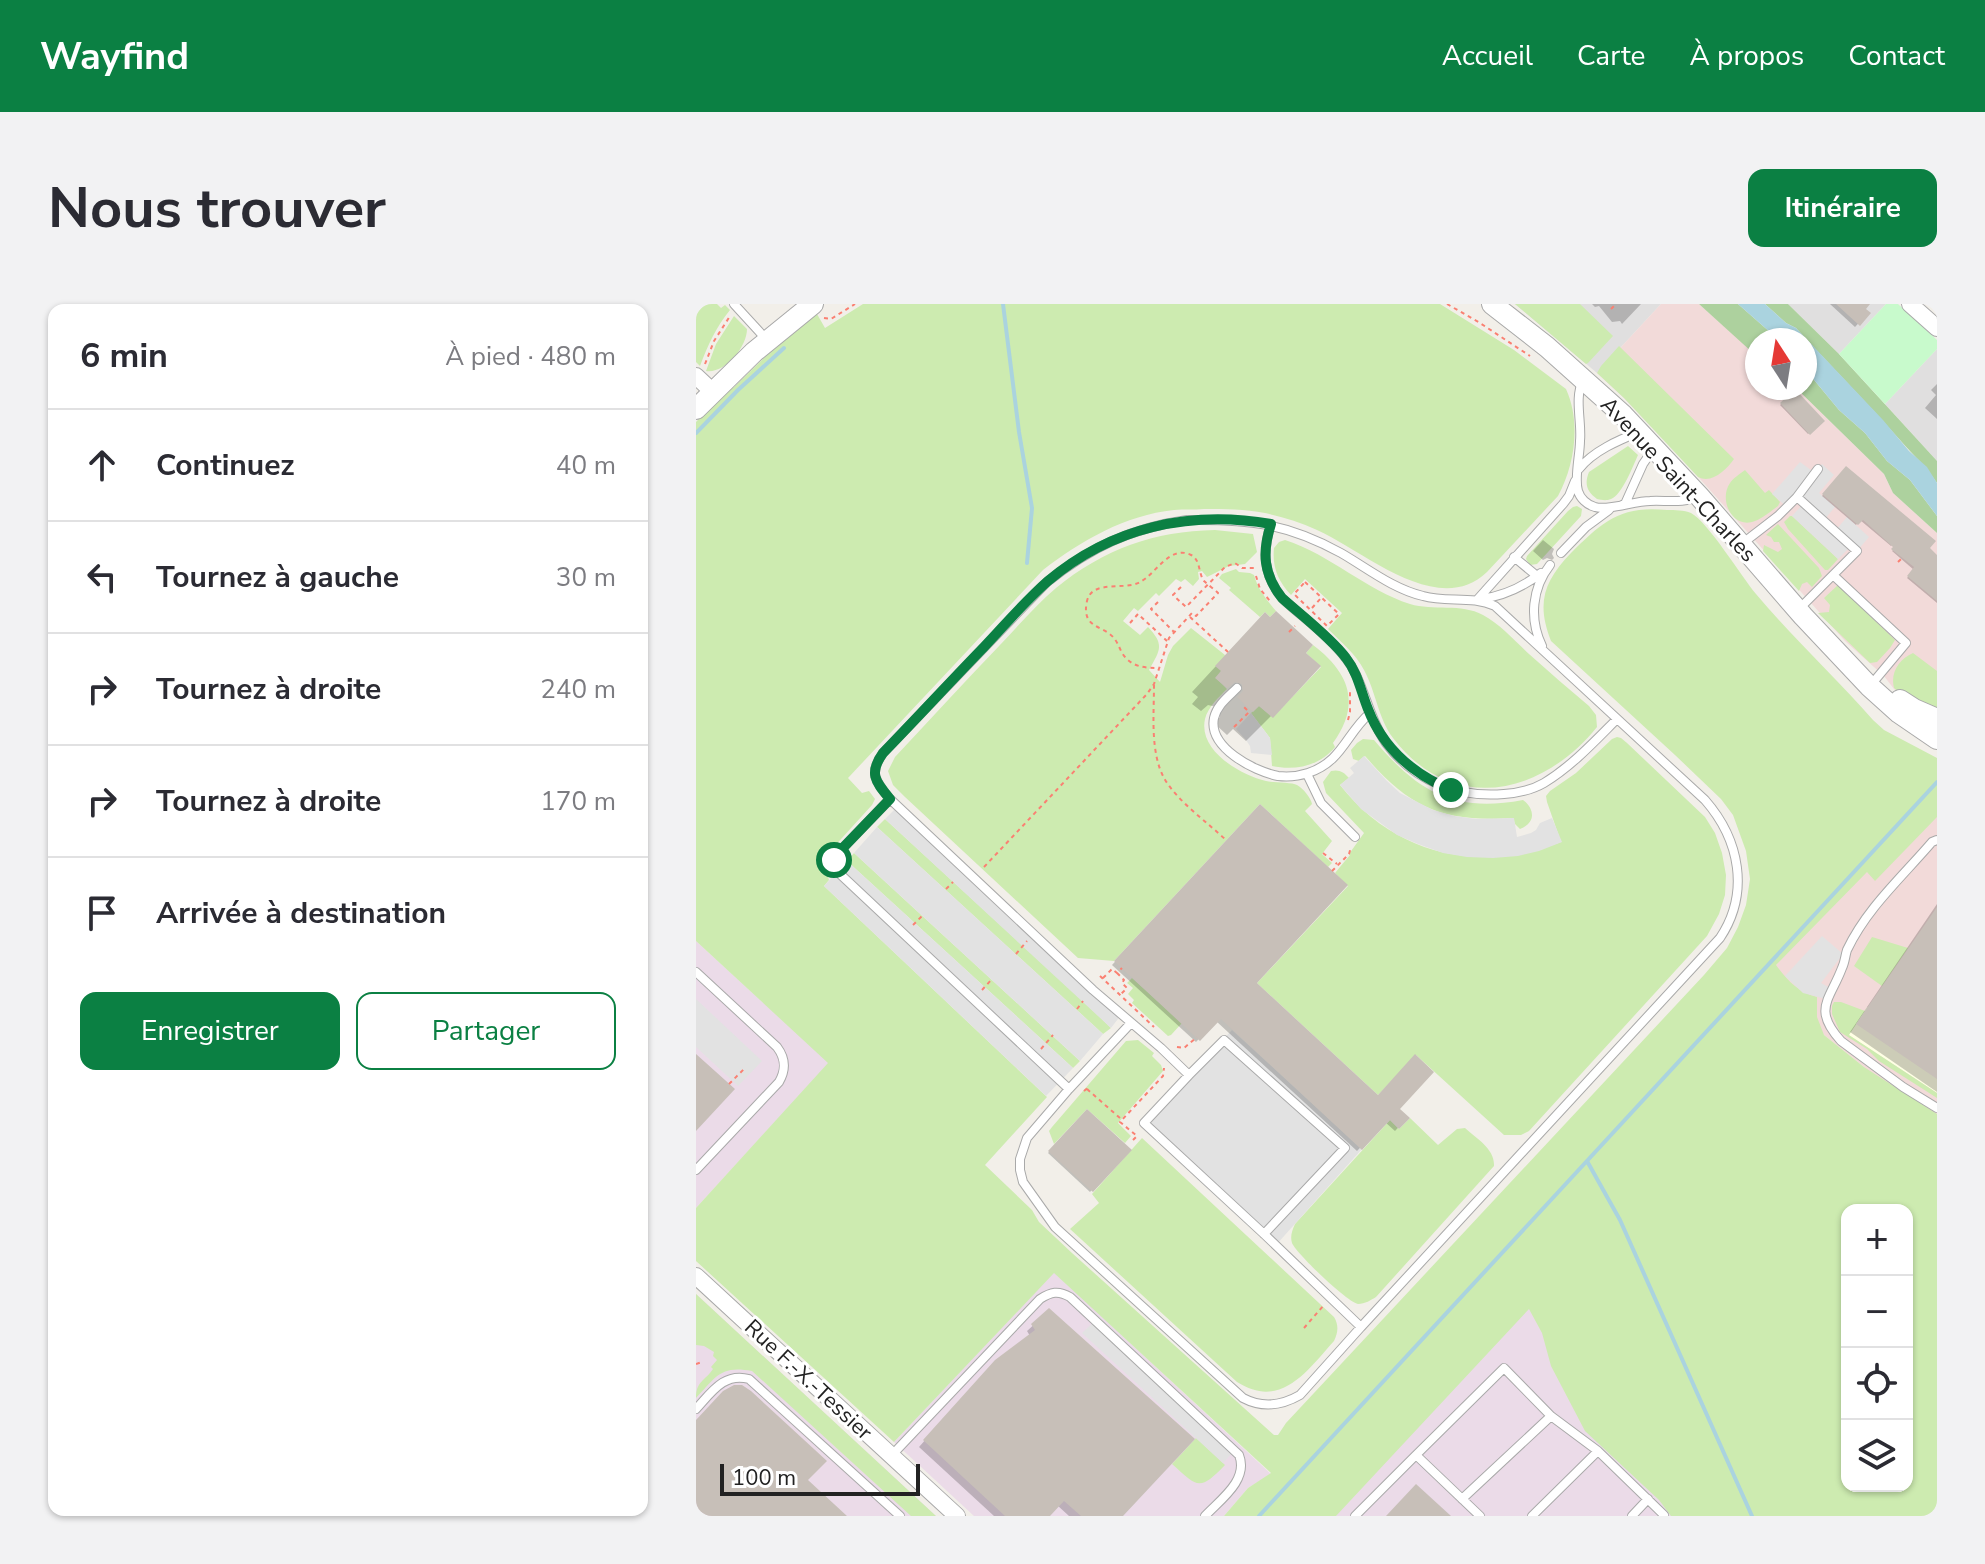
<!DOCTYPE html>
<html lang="fr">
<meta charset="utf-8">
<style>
body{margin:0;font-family:"Nunito Sans",sans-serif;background:#f2f2f3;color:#2b2b33}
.controls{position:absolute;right:24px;bottom:24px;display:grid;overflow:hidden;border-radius:16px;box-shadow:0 2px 6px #0004}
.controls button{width:72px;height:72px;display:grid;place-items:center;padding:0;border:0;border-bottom:2px solid #e1e1e2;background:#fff;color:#2b2b33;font:40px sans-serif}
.compass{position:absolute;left:1049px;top:24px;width:72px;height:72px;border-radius:50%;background:#fff;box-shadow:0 2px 6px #0004;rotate:348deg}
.scale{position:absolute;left:24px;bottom:20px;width:200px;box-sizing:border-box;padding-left:8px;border:4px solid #222;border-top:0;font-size:22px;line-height:28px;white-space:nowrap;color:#222;-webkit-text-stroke:6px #fff;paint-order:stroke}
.stop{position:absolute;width:24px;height:24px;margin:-18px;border:6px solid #0b8043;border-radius:50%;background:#fff}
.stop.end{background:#0b8043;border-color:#fff;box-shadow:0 2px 8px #0008}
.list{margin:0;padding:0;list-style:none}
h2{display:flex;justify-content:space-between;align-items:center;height:104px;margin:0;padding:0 32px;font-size:34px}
h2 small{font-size:26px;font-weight:400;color:#7c7c81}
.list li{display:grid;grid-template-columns:52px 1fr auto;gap:24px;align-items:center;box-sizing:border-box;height:112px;padding:0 32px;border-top:2px solid #e1e1e2}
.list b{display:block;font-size:30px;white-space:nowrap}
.list em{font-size:26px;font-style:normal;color:#7c7c81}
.actions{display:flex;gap:16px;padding:24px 32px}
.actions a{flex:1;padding:18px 0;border:2px solid #0b8043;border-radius:16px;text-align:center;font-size:28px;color:#0b8043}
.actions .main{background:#0b8043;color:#fff}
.icon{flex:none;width:44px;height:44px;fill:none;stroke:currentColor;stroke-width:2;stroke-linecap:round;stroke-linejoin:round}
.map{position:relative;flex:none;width:1241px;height:1212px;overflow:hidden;border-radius:16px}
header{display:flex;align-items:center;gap:48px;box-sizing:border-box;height:112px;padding:0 40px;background:#0b8043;color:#fff}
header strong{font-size:38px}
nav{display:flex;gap:44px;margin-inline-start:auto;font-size:28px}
.intro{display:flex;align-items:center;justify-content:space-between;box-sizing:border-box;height:192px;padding:0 48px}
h1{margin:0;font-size:56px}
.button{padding:20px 36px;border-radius:16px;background:#0b8043;color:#fff;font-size:28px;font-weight:700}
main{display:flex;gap:48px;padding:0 48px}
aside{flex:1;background:#fff;border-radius:16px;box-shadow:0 2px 6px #0004}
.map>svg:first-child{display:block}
</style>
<header>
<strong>Wayfind</strong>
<nav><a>Accueil</a><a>Carte</a><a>À propos</a><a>Contact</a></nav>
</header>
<div class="intro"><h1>Nous trouver</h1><a class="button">Itinéraire</a></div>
<main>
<aside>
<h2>6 min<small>À pied · 480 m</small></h2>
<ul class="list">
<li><svg class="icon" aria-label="ahead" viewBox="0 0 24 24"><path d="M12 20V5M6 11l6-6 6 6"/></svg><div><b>Continuez</b></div><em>40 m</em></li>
<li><svg class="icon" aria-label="left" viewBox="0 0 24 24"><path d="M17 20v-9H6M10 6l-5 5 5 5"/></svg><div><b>Tournez à gauche</b></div><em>30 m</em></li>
<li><svg class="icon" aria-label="right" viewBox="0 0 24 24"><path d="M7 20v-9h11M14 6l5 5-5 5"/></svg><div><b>Tournez à droite</b></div><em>240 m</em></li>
<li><svg class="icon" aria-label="right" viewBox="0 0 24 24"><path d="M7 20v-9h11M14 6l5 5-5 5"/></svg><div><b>Tournez à droite</b></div><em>170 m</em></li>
<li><svg class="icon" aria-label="arrive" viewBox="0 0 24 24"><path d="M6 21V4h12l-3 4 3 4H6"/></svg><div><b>Arrivée à destination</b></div></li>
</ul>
<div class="actions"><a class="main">Enregistrer</a><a>Partager</a></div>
</aside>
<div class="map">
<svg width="1241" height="1212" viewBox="0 0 1241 1212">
<rect width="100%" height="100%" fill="#f2efe9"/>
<path fill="#e0dfdf" d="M819 0H965L901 69Z
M1092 0H1190L1143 50Z
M1241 45V157L1189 100Z"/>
<path fill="#f2dad9" d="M965 0H1003L1057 48 1061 45V84H1100L1188 170 1197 189 1241 229V408L1210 394 1198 385 1188 372 1149 337 987 156 928 94 901 69Z
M1241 485V835L1168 763 1128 731 1067 675Z"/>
<path fill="#ebdbe8" d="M0 637 133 759 0 904Z
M897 886 1030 1212H640L641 1210Z
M358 968 575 1170 552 1184 528 1212H278L198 1138Z
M0 990 240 1212H0Z"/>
<path fill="#ffffe5" d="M1171 703 1241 751V789L1152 731Z"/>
<path fill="#cdebb0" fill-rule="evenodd" d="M9 0H21L25 4 29 1 34 6C20 23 12 41 4 62L0 58V10Z
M167 0H744L818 46 870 85C885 118 879 161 862 192L791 268C742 315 668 247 621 226 604 218 586 213 569 209 549 205 528 205 508 205 498 206 488 205 478 206 429 211 385 237 347 266L152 474 166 489 173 487 179 495 176 501 126 556 133 576 128 582 351 793 289 861 336 906 343 918 376 949 578 1131H582L590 1119 1008 671 1031 644 1042 623 1050 601 1054 575 1050 547 1037 511 1025 495 979 451 855 337C840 299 848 277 875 249 906 218 924 201 971 206 979 206 988 206 995 209 1012 218 1045 272 1060 290 1097 334 1139 373 1177 416L1188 426 1241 454V513L1179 577 1171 568 1080 661C1092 677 1102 688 1121 693V713L1128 731 1168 763 1241 810V1212H975L963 1196 889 1127 855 1062 846 1029 833 1005 640 1212H528L552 1184 575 1169 358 969 198 1138 0 957V904L132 759 0 637V118L25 91 38 83 71 51 121 10 129 24ZM1151 906H1211V1182H1151Z
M819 0H884L917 32 892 59 890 60Z
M38 12 51 25C51 43 29 70 10 67L20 40Z
M923 42 1038 155C1030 166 1016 180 1002 173L928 94 901 69 905 62Z
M932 142 942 151C937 162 926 191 915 195 910 197 906 196 901 195 891 188 888 180 893 168Z
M1049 166 1069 189 1073 186 1084 198 1082 202C1075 207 1067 214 1059 217 1037 226 1022 196 1034 179 1037 174 1044 170 1049 166Z
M881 202 886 205 885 212 841 260 834 261 830 255 831 252 872 207 877 203Z
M1094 212H1096L1142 255 1132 266H1129L1092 225 1088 218Z
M1082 220 1123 264 1126 272 1116 283 1111 278 1106 280 1103 287 1067 247 1068 241 1082 248 1086 245 1083 238H1078L1075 233 1070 231Z
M519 226 557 230 561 248 549 260 533 262 511 273 506 267 502 268 503 275 497 282 489 275 485 278 480 275 463 292 460 289 442 307 438 304 427 317 444 331 452 323C469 341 464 346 453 366L464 378 472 351 477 342 495 324 529 351 525 367 520 374 531 385C523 393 512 403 509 415 502 446 544 471 570 477 578 479 596 478 601 481 607 484 615 494 616 500L609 507 636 537 626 550 636 559 632 563 564 500 418 657 382 654 209 493 197 481 192 467 199 453C234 416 268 378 304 341 322 322 340 301 360 284 408 245 458 227 519 226Z
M589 236C635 251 670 286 714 300 737 307 765 299 787 311 804 320 819 337 833 350 853 368 873 385 893 402L900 411 901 423C845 492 756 511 697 434 682 414 680 388 668 366 660 350 645 338 632 325L646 309 609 275 595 291C582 277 576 263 578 244L583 238Z
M540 265 543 268 554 269 558 271C562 286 571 296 580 307L574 313 569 308 564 313 533 286 535 284 523 274 526 270Z
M1142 281 1199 336 1194 344 1181 358 1174 359 1122 309 1133 308 1134 301 1128 294Z
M617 341C654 369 665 400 637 439L639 443C624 462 599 467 576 462L574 434 555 409 563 402 577 413 625 363 610 349Z
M1217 349 1241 367V408L1210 394 1198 384C1194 369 1203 355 1217 349Z
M921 433 925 434 931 439 1009 513 1019 529 1026 549 1030 571 1029 591 1023 610 1011 632 833 827 825 831H808L720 751 682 791 561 679 652 582 639 569 654 551 653 550 668 529 630 489 627 478 635 467C643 465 648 468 653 474L644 481C700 552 783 569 865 538L851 498 850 492 854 487 880 469 916 435Z
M667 435 678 436C722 488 758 509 827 496 839 505 840 519 824 525L819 520 817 514C746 518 715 505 669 452L663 457 657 455 655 446 661 439Z
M189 515 387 697 415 724 407 730 181 523Z
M158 549 384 757 377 764 151 557Z
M1176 633 1212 644 1186 682 1158 662Z
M436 674 486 719 475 731 472 732 436 699 438 696 432 690 437 684 431 679Z
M1138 698H1145L1169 707 1153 731 1241 789V794L1183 757 1171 745 1144 728 1136 710V702Z
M442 736 458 749 456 752 465 761 467 767 422 819 435 832 429 839 391 805 358 840 353 827 356 823 430 737Z
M714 814 742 841 761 825 769 824C781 835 799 845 798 862L680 993C675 996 669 1000 662 1000 651 998 600 949 596 939 594 932 596 927 599 920L694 816 703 825Z
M446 834 638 1013C643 1021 642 1029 638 1037 611 1067 585 1106 541 1078L374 925 403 899 396 890Z
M0 990 240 1212H215L56 1067C24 1061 20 1073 0 1094 0 1077 9 1077 17 1065L15 1063 21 1056 17 1052 18 1048 8 1042 0 1041Z
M500 1134 529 1161C503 1188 502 1183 476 1160Z"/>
<path fill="#add19e" d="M1003 0H1042L1083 36H1061V45L1057 49Z
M1069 0H1092L1143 50 1241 157V179C1229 161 1218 152 1204 136 1170 98 1135 62 1100 24L1090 19Z
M1109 65 1143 106 1169 129 1191 157 1214 176 1241 212V229L1197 189 1188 170 1100 84H1109Z"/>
<path fill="#c8facc" d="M1190 0H1202L1241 36V45L1189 100 1143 50Z"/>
<path fill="#e2e2e2" d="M1104 158 1119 169 1126 160 1138 171 1123 189 1139 203 1128 216 1139 227 1151 213 1173 233 1161 247 1155 242 1142 255 1096 212 1107 200 1100 193 1091 203 1076 190Z
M555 409 574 434 576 451 555 449 554 442 550 436 540 425Z
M668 452 691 477 704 489 737 506 758 512 780 515 818 514 821 533 835 529 840 526 844 519 856 514 866 538 843 547 822 552 797 554 771 553 747 549 722 540 701 531 665 505 644 481 658 469 654 464Z
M202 502 425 711 415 724 189 515Z
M181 523 407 730 384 757 158 549Z
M151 557 377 764 350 792 128 582Z
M1126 632 1147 650 1125 679 1136 685 1130 695 1107 689 1089 672Z
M0 695 66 757 42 782 0 743Z
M536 726 666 845 580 941 448 819Z
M399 1017 539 1146 527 1159 386 1029Z"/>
<path fill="#aad3df" d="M1042 0H1069L1090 19 1100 24 1187 116 1213 147 1231 163 1241 179V212L1214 176 1191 157 1169 129 1143 106 1109 65V36H1083Z"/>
<path fill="#0003" d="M896 0H945L926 20 924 17 916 18 903 2 899 3Z
M1134 0H1168L1167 5 1172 9 1159 23Z
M1241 80V115L1229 104 1240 91 1235 86Z
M1099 87 1127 117 1112 130 1084 101Z
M1150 164 1241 253V299L1211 274 1218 266 1196 247 1206 237 1203 234 1195 242 1164 216 1160 221 1126 192Z
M847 236 858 245 856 250 858 254 856 256 851 254 847 256 837 247Z
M574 316 607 349 575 412 550 437 537 425 531 431 518 419 524 413 521 403 512 401 505 407 496 400 502 393 496 388 544 336Z
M564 502 558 679 682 794 701 805 711 814 699 827 689 818 661 847 520 717 500 738 416 661Z
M1241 600V788L1154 728Z
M391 807 433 846 394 888 352 849Z
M353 1007 424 1212H373L361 1201 352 1212H298L223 1143 293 1064 334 1032 331 1027Z"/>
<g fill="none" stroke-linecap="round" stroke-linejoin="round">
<path stroke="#aad3df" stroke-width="4" d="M307 0 323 128 336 204 331 259
M0 129 42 86 88 44
M891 857 924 916 1056 1212
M563 1212 1241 478"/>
</g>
<path fill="#c7bfb8" d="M1140 0H1174L1170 5 1175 9 1164 22Z
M1099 85 1129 117 1114 131 1084 99Z
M1150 162 1240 237 1234 244 1241 251V297L1211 272 1218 263 1195 245 1197 243 1167 216 1162 221 1126 190Z
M580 307 617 341 610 349 625 362 577 414 563 402 557 408 541 393 547 387 546 380 539 378 531 384 519 374 525 367 519 362 569 308 574 313Z
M564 500 652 581 561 679 682 791 719 750 738 768 704 805 714 814 703 825 694 816 666 846 525 715 504 737 418 657Z
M1241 603V775L1160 720Z
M0 750 39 785 0 827Z
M391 805 436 846 397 888 352 847Z
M353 1004 499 1135 427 1212H385L368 1197 354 1212H309L227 1136 299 1056 339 1026 335 1020Z
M38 1081H46L55 1087 131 1157 112 1176 151 1212H0V1116L27 1087Z
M720 1180 755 1212H690Z"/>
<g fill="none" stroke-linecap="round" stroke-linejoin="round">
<defs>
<path id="service" d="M38 0 71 36
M887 76C878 94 886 118 884 137 884 151 878 174 882 187 884 194 891 201 899 203 911 207 939 197 954 197 970 196 988 200 1002 192
M883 165C897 147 923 136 943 128
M1101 193 1122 165
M926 201 929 200 947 160 958 144
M491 216C552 215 591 219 645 249 671 264 697 285 727 292 751 299 776 291 799 302L1009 496C1044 536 1054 589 1024 634L665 1023 568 930 448 819 493 771 465 744 397 686 194 495C180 478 172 469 187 449L351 278C395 243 435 224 491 216Z
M575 220C566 248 567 270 586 294 606 313 631 330 648 352 668 375 671 412 690 439 718 477 762 494 808 490 821 489 836 486 848 479 876 462 899 437 921 415
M1047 239 1082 212 1101 193 1161 247 1103 305
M865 249 890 223 913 206
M818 253 841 272
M1137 271 1210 339 1174 382
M785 295C808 292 827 283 845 269
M781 296 867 200 873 192 879 177
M846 342C833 315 836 284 854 261
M541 384C532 393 521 401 518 414 512 443 557 467 582 472 591 473 603 472 612 469 646 458 650 430 674 409
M611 470 625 499 659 533
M194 495 142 549C137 557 139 562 144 570L373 785 435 719
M1241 536 1236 538C1206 573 1171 604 1151 646 1149 652 1149 658 1146 664 1134 696 1116 705 1145 737L1207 783 1241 804
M0 668 81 743C90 755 90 766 83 778L0 866
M493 771 528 736 649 844 568 930
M373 785 331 834 324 855V866L327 878 359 923 547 1094C566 1104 585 1102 604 1091L665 1023
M0 1105C15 1089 28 1068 53 1075L204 1212
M855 1112 902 1147 968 1211
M196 1151 344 995C355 988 362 986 374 993L543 1151C553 1176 524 1196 509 1212
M720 1151 808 1064 855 1112 766 1195
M659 1212 720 1151 784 1212
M836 1212 902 1147
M936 1212 952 1195"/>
<path id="minor" d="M1214 0 1241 24
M0 72 17 88
M0 972 261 1212"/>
<path id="tertiary" d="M796 0 851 43 927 111 1003 192 1107 312 1173 382 1203 409 1241 435
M0 105 58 48 117 0
M1204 396 1218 405 1241 415"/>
</defs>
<use href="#service" stroke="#a9a9a9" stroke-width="10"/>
<use href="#minor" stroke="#a9a9a9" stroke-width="18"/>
<use href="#tertiary" stroke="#a9a9a9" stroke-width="22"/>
<path stroke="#fa8072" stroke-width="2" stroke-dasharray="4 4" stroke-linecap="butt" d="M751 0 784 19 834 52
M915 5 920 0
M128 14 135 15 159 0
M9 60 18 37 34 12
M1202 258 1206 254
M560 272 564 285 574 297
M609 278 643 310 631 322 598 290Z
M485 283 477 291 490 303 529 263 539 259 546 264H559
M462 298 455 305 478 328
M616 304 625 294
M494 313 532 348
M434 319 442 310 471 337
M593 328 599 322
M458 381C458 410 454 448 468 474 481 497 511 518 530 536
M652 416 654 408V387
M538 423 553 408 547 402 549 401
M627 549 641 560
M288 563 451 390 458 380 473 334 496 309 500 312 522 289C518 285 512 281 508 277 502 269 505 256 495 251 474 240 459 271 444 278 429 287 396 275 391 297 385 324 406 321 417 333 421 337 423 343 426 349 435 363 448 364 463 364
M636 567 653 550 655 543
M250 585 257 578
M217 621 227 611
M320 650 331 637
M421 669 428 676 426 679 431 684 424 691
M404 672 458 723
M407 674 416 665 421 669 426 664
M286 686 296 675
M381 705 387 697
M481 743 488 744 501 733
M345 745 357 731
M33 780 49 764
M391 785 425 815
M388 787 394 782
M437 836 441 832 424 818 467 772 468 764
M608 1024 628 1001
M0 1060 6 1058"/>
<use href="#service" stroke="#fff" stroke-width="8"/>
<use href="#minor" stroke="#fff" stroke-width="16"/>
<use href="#tertiary" stroke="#fff" stroke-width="20"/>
</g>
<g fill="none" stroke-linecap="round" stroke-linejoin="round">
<path stroke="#0b8043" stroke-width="10" d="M138 556 142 549 194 495C180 478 172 470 187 449 221 414 254 378 288 343 309 321 329 297 352 277 416 223 494 206 575 220 566 248 567 270 586 294 605 311 635 334 650 354 662 369 665 388 672 405 687 444 717 470 755 486"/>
</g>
<g text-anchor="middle" stroke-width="6" stroke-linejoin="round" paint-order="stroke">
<g font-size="22" fill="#222" stroke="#fff">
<text transform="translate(983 175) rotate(47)" y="8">Avenue Saint-Charles</text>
<text transform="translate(113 1075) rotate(43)" y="8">Rue F.-X.-Tessier</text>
</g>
</g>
</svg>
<div class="controls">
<button>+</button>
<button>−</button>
<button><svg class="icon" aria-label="locate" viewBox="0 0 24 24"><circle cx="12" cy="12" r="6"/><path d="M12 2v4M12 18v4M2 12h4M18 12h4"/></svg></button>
<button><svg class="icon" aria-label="layers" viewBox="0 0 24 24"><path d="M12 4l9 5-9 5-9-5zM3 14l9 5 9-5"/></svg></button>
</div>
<svg class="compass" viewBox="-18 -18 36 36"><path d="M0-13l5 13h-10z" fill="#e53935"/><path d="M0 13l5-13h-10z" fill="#7c7c81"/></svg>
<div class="scale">100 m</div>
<div class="stop" style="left:138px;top:556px"></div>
<div class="stop end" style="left:755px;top:486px"></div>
</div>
</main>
